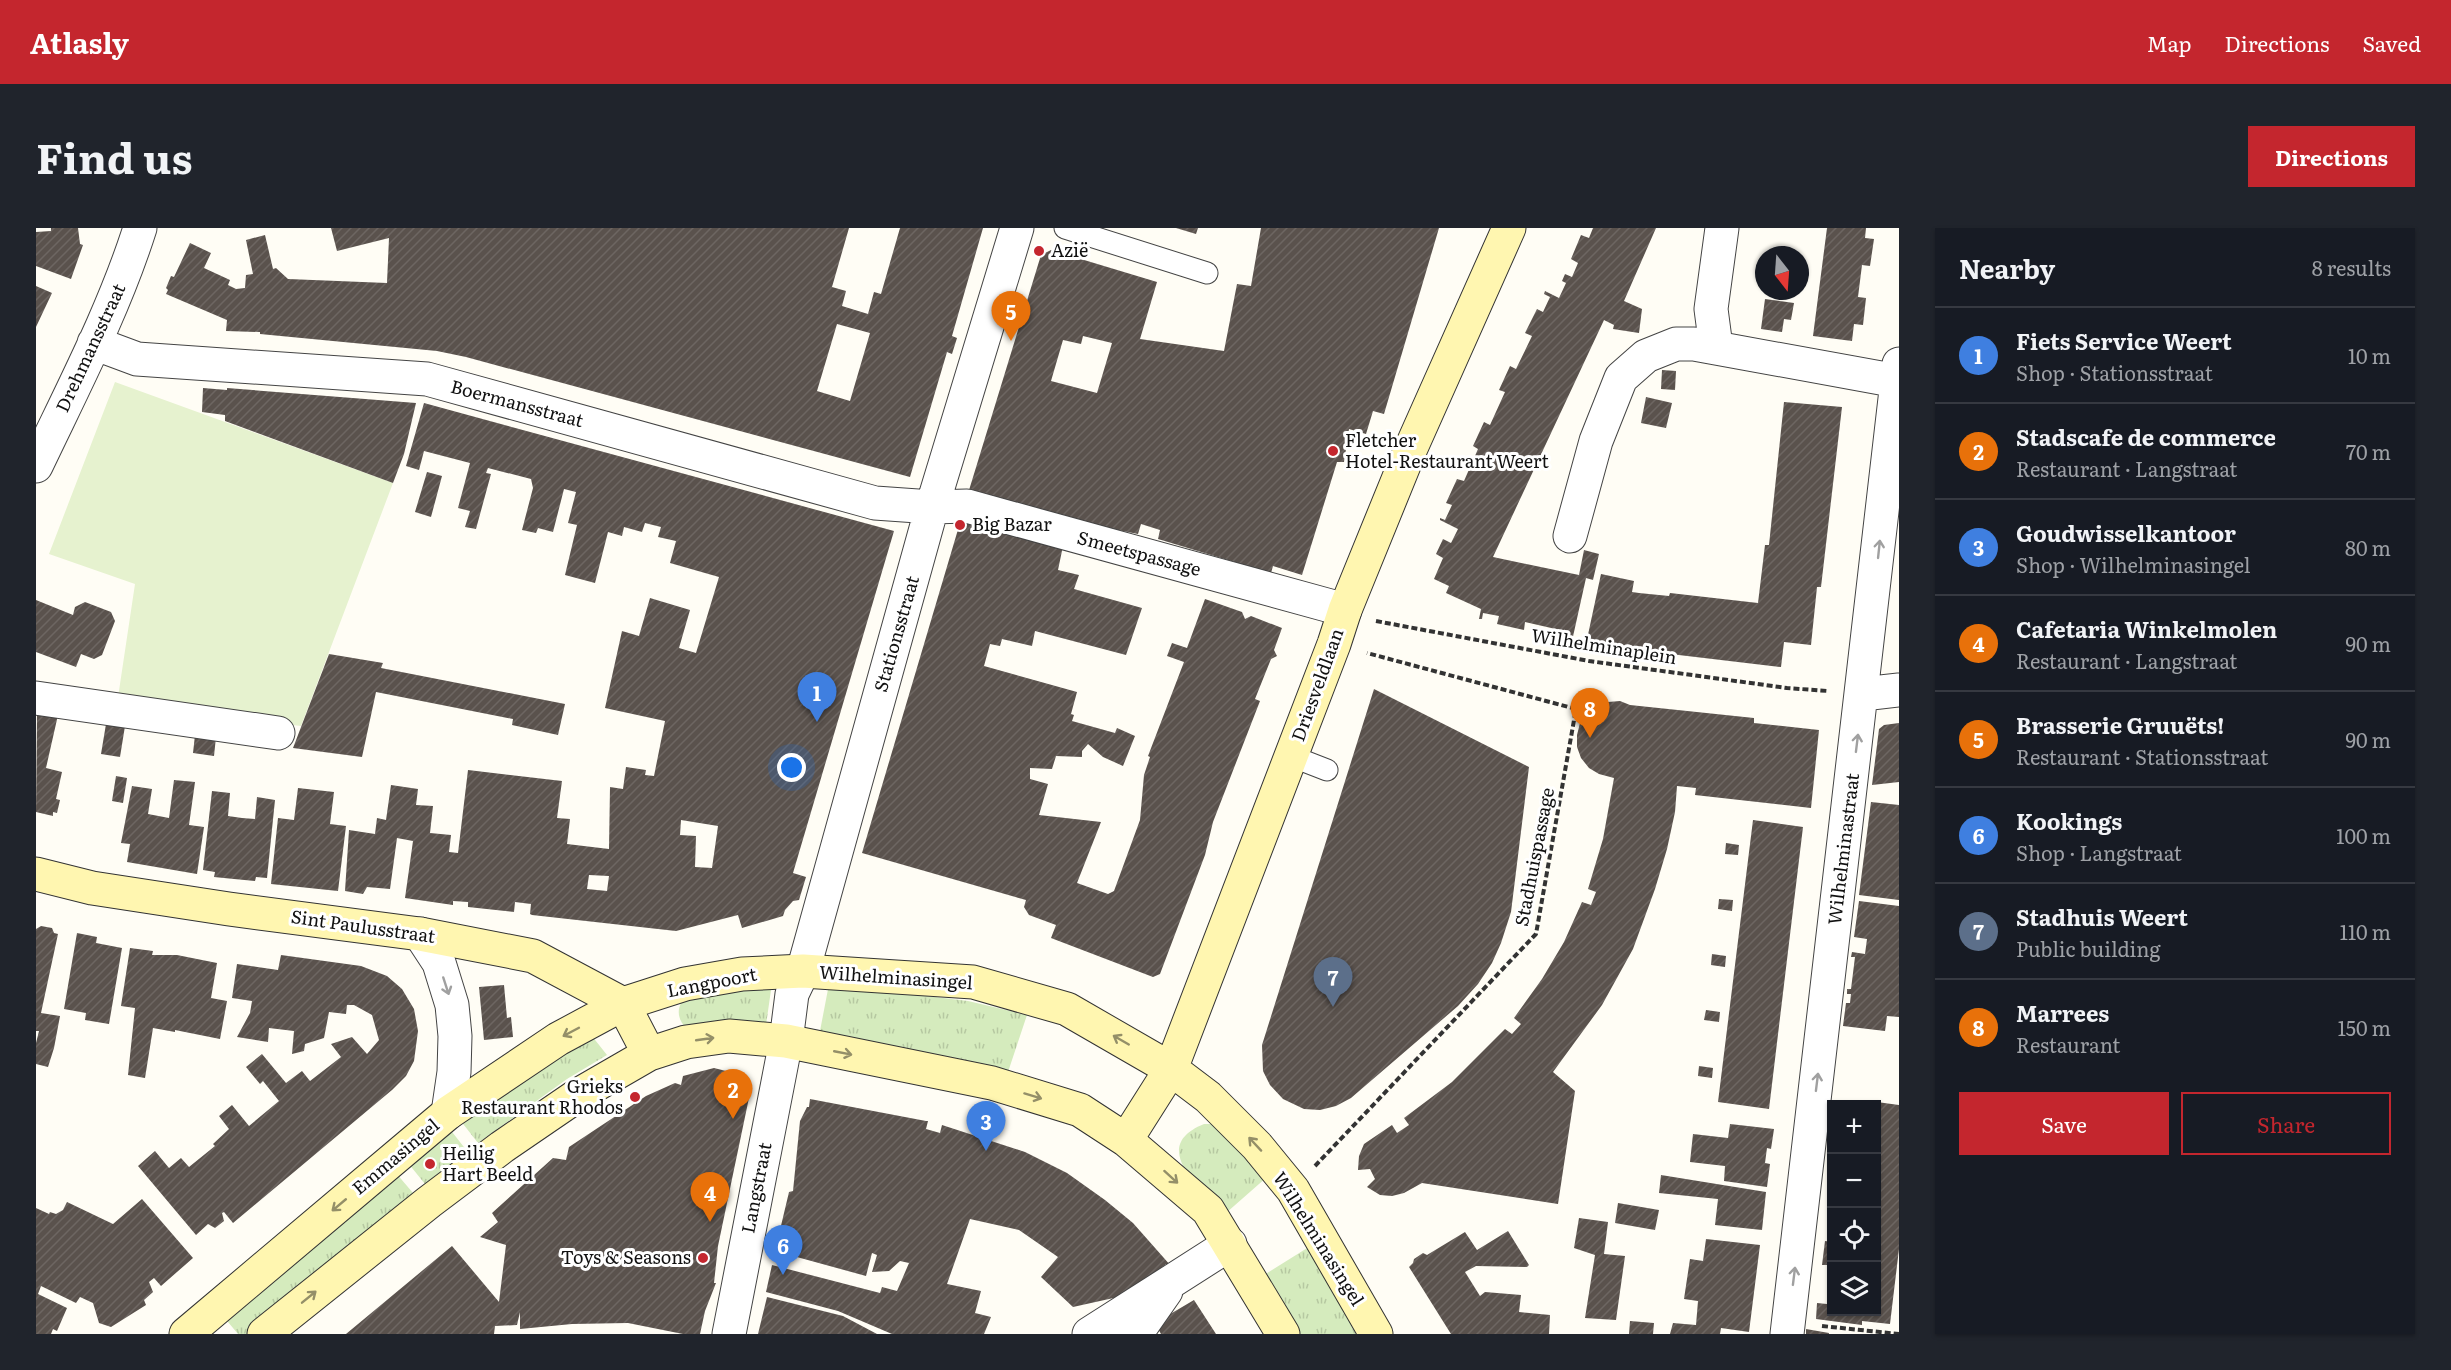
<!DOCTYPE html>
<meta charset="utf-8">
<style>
body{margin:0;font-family:Literata,serif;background:#20242c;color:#f1f3f6}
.controls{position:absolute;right:18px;bottom:18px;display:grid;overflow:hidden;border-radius:0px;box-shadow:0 2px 4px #0004}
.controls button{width:54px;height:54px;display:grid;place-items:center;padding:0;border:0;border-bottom:2px solid #363941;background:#171b24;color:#f1f3f6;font:30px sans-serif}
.compass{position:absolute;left:1719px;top:18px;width:54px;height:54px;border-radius:50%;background:#171b24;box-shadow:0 2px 4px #0004;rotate:163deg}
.you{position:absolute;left:756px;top:540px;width:21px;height:21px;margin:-15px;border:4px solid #fff;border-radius:50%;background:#1a73e8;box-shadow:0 0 0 9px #1a73e833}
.badge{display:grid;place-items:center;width:39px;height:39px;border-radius:50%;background:#c4262e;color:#fff;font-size:20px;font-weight:700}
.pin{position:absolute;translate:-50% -50px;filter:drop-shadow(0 2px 3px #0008)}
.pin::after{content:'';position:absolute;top:32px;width:21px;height:18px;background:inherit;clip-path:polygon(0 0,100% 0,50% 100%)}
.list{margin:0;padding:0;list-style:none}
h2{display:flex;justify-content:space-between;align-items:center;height:78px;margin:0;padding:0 24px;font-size:26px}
h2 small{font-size:20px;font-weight:400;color:#9ea1a6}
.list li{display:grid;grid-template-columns:39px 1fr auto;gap:18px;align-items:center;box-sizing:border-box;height:96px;padding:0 24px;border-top:2px solid #363941}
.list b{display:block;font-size:22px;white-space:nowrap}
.list p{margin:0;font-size:20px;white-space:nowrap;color:#9ea1a6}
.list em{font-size:20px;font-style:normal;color:#9ea1a6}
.actions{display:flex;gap:12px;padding:18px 24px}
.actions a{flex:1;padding:14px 0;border:2px solid #c4262e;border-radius:0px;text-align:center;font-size:21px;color:#c4262e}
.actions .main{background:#c4262e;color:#fff}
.icon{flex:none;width:33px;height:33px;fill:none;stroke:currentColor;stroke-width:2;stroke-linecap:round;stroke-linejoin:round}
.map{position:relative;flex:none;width:1863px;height:1106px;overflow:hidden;border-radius:0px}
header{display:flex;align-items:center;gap:36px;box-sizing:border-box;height:84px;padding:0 30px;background:#c4262e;color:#fff}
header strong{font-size:28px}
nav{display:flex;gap:33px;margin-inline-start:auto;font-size:21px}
.intro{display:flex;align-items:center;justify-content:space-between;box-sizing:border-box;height:144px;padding:0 36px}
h1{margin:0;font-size:42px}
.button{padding:15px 27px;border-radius:0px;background:#c4262e;color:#fff;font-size:21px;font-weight:700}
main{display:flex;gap:36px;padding:0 36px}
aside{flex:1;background:#171b24;border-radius:0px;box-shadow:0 2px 4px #0004}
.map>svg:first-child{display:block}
</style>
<header>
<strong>Atlasly</strong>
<nav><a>Map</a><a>Directions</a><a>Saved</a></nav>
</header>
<div class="intro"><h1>Find us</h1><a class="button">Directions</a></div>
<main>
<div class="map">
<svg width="1863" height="1106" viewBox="0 0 1863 1106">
<defs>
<pattern id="grass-tufts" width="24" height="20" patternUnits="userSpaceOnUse" patternTransform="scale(1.5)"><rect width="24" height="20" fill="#d5ebbd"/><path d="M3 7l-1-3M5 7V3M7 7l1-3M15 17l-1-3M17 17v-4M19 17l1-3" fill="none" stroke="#b6c8a1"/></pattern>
<pattern id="building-hatch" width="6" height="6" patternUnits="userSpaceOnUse" patternTransform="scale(1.5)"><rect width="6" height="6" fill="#5a524d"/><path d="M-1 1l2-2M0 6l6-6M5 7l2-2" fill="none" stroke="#6d6662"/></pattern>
</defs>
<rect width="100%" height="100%" fill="#fffdf5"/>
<path fill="url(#grass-tufts)" d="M736 755 730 797 651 801C639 789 641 778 651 766Z
M793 756 932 773 991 787 970 850 784 803Z
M552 803 571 827 531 851 442 915 424 892Z
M1168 896H1180L1231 949 1190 985C1166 962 1111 919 1168 896Z
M413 900 431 923 389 956 372 935Z
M360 945 377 965 343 1001 211 1106H202L187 1088Z
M1276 1017 1329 1106H1263L1228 1047Z"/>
<path fill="#e6f2cf" d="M79 154 357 255 265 498 81 476 99 356 13 326Z"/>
<path fill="url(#building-hatch)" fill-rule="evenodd" d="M15 0H42L44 16 47 17 35 51 0 38V4L15 3Z
M295 0H813L796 59 810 63 806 78 832 86 838 64 845 66 864 0H947L916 108 921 110 916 126 911 124 874 249 430 129 401 123 224 106V104L190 103 191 92 130 66 132 62 130 60 135 48 138 49 154 15 175 25 168 40 194 52 192 57 200 61 209 60 210 47 217 46 210 12 229 7 237 41 240 40 252 51 351 55 353 10 301 23ZM801 96 834 105 814 173 781 163Z
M1140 0H1162L1160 6Z
M1225 0H1403L1348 186 1337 183 1330 206 1313 201 1308 234H1301L1266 347 1237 338 1235 345 1122 311 1124 302 1105 296 1102 306 930 272 1005 27 1015 22 1121 54 1104 111 1188 123 1201 56 1215 58ZM1047 108 1076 115 1061 165 1015 153 1027 112 1045 116Z
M1557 0H1620L1588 73 1606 81 1603 105 1577 101 1578 97 1568 92 1457 329 1543 347 1548 322 1563 326 1557 352 1550 350 1536 413 1522 410 1524 402 1489 394 1488 402 1461 396 1463 388 1447 385 1446 391H1443L1445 381 1410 365 1413 358 1398 351 1407 330 1400 326 1407 311 1415 315 1422 301 1404 292V290L1409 292 1416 277 1410 275 1421 251 1428 253 1442 221 1437 218 1448 194 1454 197 1469 164 1463 162 1474 138 1480 141 1496 108 1489 105 1501 81 1507 84 1514 69 1508 66 1509 63 1523 70 1530 55 1526 53 1529 46 1536 49 1542 35 1535 31 1545 7 1553 10Z
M1791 0H1830L1829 10 1838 11 1834 38 1826 37 1822 69 1830 70 1827 97 1818 96 1816 113 1777 108Z
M0 58 16 65 0 99Z
M1729 71 1758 75 1755 92 1748 91 1746 104 1725 101Z
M1626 142 1640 143 1639 162 1625 161Z
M167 160 191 162V160L380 175 368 226 357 255 189 193V187L166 184Z
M1610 169 1636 175 1630 200 1605 195Z
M1748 174 1806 179 1785 359H1781L1775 417 1748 414 1745 439 1550 416 1565 346 1598 353 1596 364 1603 365 1633 368 1634 365 1722 375 1729 317H1733Z
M388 175 858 303 757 645 770 649 763 672 757 673 749 682 747 688 706 700 702 687 640 703 496 687 494 686 495 676 479 674 478 684 432 679V674L417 673V677L369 670 377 613 361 610 354 661 331 659 327 666 309 663 313 602 339 606 341 590 350 592 355 557 382 561 380 577 397 578 394 605 415 607 413 624 422 625 432 542 526 553 521 590 534 591 531 616 573 621 574 559 587 561 590 539 610 542 609 547 618 548 629 493 569 480 586 403 603 408 614 370 654 382 643 420 660 425 683 349 634 335 640 313 622 309 625 299 609 295 606 304 588 299 586 308 572 304 559 355 529 347 541 297 532 295 540 264 528 261 517 304 502 300 500 305 486 302 497 260 495 251 452 240 450 245 455 246 440 301 429 299 434 283 422 280 434 235 388 223 383 242 370 238ZM645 592 682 598 676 640 659 639 660 608 644 607ZM553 647 573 648 571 663 551 661Z
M391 244 406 248 395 289 379 284Z
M926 288 1027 318 1022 342 1043 347 1038 361 1106 380 1090 427 999 403 996 418 966 411 964 418 954 416 948 438 1041 464 1035 486 1038 487 1036 493 1079 505 1081 500 1099 508 1087 538 1067 529 1052 516 1046 523V529L1020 528 1016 541 994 540V551L1012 556 1003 587 1065 594 1041 655 1072 666 1078 663 1104 592 1108 547 1114 529 1112 528 1148 434 1131 428 1136 415 1151 420 1169 371 1206 384 1209 391 1215 388 1246 400 1238 422 1241 428 1235 431 1219 471 1224 473 1177 594 1169 627 1124 746 1117 749 1015 710 1020 697 993 687 988 679 990 672 826 625Z
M0 372 37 387 39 379 49 374 75 384 79 393 66 427 58 431 45 426 40 439 0 424Z
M293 426 347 435 345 440 529 476 522 507 476 497 477 491 340 464 326 529 257 520Z
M1338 461 1493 539 1475 684 1465 715 1456 735 1442 756 1422 778 1315 870 1300 878 1284 882 1268 881 1247 871 1234 857 1227 843 1226 817Z
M1584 473 1594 477 1718 490V495L1783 502 1775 580 1659 567 1660 560 1641 558 1639 584 1631 621 1619 661 1597 721 1566 777 1517 844 1539 863 1522 976 1386 955 1368 965 1356 968 1344 967 1331 959 1339 951 1334 941 1322 942 1323 928 1328 916 1356 897 1361 905 1373 897 1368 890 1416 854 1469 801 1476 806 1485 796 1478 790 1506 751 1528 714 1546 674 1555 677 1560 664 1552 661 1567 611 1578 550 1563 546 1553 540 1545 530 1541 519V507L1544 495 1551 485 1560 478 1572 474Z
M1 485 22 487 10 540 26 544 20 571 24 572 21 585 17 584V588L0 584Z
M1863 495V554L1836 557 1843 501 1848 497Z
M70 496 89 498 84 529 65 526Z
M159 507 180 509 178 528 157 525Z
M80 548 91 550 87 575 76 573Z
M138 552 159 554 153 597 168 599 161 646 91 634 94 616 85 615 96 558 116 561 112 586 133 590Z
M262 560 298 564 294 596 310 598 302 663 235 656 242 590 258 592Z
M176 563 194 565 192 588 206 590 219 591 221 569 239 572 231 650 220 649 219 653 198 651 178 649 179 644 167 642Z
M1835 574 1863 577V672L1823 667Z
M1717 592 1767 599 1733 881 1682 874Z
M1690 615 1703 617 1702 627 1689 626Z
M1683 671 1697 672 1696 683 1682 681Z
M1823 673 1863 678V789L1851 788 1849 803 1807 798 1810 775H1814L1815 766H1811V761H1815L1819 729H1815L1816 724 1829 726 1831 711 1818 709Z
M5 698 16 700 18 705 22 706 5 785 24 788 18 820 12 839 0 836V815L3 803H0V701Z
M41 705 61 709 60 715 86 720 73 796 49 792 50 785 28 781Z
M94 720 117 723 116 727H141L181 735 175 770 191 773 184 811 139 802V804L117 800 109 850 92 847 99 780 85 778Z
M1676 726 1690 728 1689 739 1675 737Z
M245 727 325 738 351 748 366 761 378 781 382 803 378 833 370 848 356 862 197 995 188 984 186 985 188 993 179 1000 172 996 160 1007 102 938 119 923 133 940 145 930 153 939 179 918 177 916 193 901 183 888 196 877 213 898 243 873 227 853 224 856 210 839 226 826 250 855 266 843 274 853 305 829 295 816 316 809 331 826 343 812 336 787 318 777H311L310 786 293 784 288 810 269 816 268 823 256 826 258 803 233 800 232 814 201 809 214 785 216 773 196 770 201 736 242 742Z
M468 757 471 790 475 789 477 809 448 812 443 759Z
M1670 782 1684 784 1683 794 1668 792Z
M1663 838 1677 840 1676 850 1662 848Z
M678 840 698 845 703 853 702 862 714 865 682 1018 678 1055H680L669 1083 664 1106H647L592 1095 536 1096 484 1101V1084L481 1097 459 1098 458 1106H310L416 1018 463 1074 470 1017 444 1009 462 994 456 985 517 930 530 932 533 919 610 868 639 855 645 857 647 848Z
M774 871 890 893H892L890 901 904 905 906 897 989 924 1031 945 1069 972 1097 995 1135 1038 1133 1040 1130 1036 1091 1067 1037 1079 1005 1049 1022 1029 983 1002 934 991 911 1056 945 1063 939 1085 955 1089 948 1106H856L802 1083 730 1064 736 1037 844 1065 846 1059 861 1063 873 1035 864 1033 853 1043 836 1044 841 1027 836 1025 830 1048 739 1023 753 964 757 963 764 893 771 879H773Z
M1826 872 1863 877V1021L1854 1096 1826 1093V1097L1780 1091 1781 1075 1791 1076 1794 1053 1796 1084H1840V876H1826Z
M1694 896 1738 901 1735 921 1731 920 1729 935 1734 936 1731 959 1688 953 1689 938 1654 934 1657 906 1692 910Z
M1625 947 1730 964 1726 1002 1679 997 1682 971 1623 965Z
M106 971 157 1030 125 1058 118 1050 113 1054 117 1064 108 1072 110 1077 75 1099 63 1095 57 1075 44 1069 40 1075 5 1058 2 1066 31 1080 21 1103 17 1101 15 1106H0V980L13 986 14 984 20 986 27 982 31 974 77 996Z
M1582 975 1623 982 1619 1002 1579 995Z
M1543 990 1572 994 1568 1026 1589 1028 1580 1092 1549 1090 1559 1027 1538 1020Z
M1472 1003 1493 1037 1491 1039 1440 1038 1429 1044 1444 1068 1449 1064 1485 1067 1483 1084 1514 1087 1513 1106H1415L1373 1039 1377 1035 1378 1031 1387 1025 1391 1027 1429 1004 1441 1022Z
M1670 1011 1724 1017 1713 1104 1685 1100 1684 1106H1634L1637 1095 1660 1097 1662 1073 1648 1071 1654 1031 1667 1033Z
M1789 1013 1796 1014V1037H1786Z
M731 1069 807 1088 841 1106H722Z
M1158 1072 1180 1106H1125L1119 1095Z
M1594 1093 1618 1095 1617 1106H1593Z
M1770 1101 1793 1105V1106H1770Z"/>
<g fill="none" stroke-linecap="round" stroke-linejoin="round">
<defs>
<path id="lane" d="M1029 0 1171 45
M1255 528 1291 542"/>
<path id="street" d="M58 115 101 131 391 151 839 275 896 279 931 278 1309 382
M1680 119 1675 81 1686 0
M0 238C37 160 78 82 104 0
M1534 308 1560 213 1585 150 1610 128 1640 116H1658L1861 153
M1827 466 1863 462
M0 470 242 505
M384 706 403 735 416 777 419 808 418 844 412 885
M693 1106 750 813 756 766 767 743 896 279 981 0
M1053 1106 1194 1016
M1100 1106 1130 1063
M1751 1106 1863 136"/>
<path id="secondary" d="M0 646 56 660 193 681 384 706 497 728 587 776 613 826
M1090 912 1135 841 1298 416 1309 382 1375 220 1473 0
M150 1106 412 885 522 811 587 776 649 756 706 746 767 743 937 754 1031 781 1135 841 1172 869 1221 918 1257 962 1340 1106
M228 1106 393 974 466 919 542 867 613 826 650 814 693 808 750 813 956 855 1044 882 1090 912 1172 982 1247 1106"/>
</defs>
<use href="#lane" stroke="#444" stroke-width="23"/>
<use href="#street" stroke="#444" stroke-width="35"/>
<use href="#secondary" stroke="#333" stroke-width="35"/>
<path stroke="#333" stroke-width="4" stroke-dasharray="6 3" stroke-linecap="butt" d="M1340 393 1553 433 1751 460 1792 463
M1279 938 1500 706 1540 481 1331 425
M1786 1098 1863 1106"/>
<use href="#lane" stroke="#fff" stroke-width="21"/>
<use href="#street" stroke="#fff" stroke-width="33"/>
<use href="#secondary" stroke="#fff6b0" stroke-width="33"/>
</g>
<defs><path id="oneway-shaft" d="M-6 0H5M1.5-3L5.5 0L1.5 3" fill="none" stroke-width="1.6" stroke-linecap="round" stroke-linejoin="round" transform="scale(1.5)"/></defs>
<g stroke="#a0a0a0">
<use href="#oneway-shaft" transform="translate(1843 321) rotate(-84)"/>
<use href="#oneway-shaft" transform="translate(1821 515) rotate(-83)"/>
<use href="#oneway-shaft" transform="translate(410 758) rotate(72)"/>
<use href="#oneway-shaft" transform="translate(1781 854) rotate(-83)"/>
<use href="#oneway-shaft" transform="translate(1758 1048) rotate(-83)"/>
</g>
<g stroke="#948f68">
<use href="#oneway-shaft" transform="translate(535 804) rotate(152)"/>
<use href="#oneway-shaft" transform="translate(669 811) rotate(-8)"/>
<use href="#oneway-shaft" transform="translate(1085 812) rotate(-150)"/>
<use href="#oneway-shaft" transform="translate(807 825) rotate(11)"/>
<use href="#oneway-shaft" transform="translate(997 868) rotate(17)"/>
<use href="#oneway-shaft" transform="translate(1219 916) rotate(-133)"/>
<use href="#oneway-shaft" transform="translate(1135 949) rotate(42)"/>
<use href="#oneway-shaft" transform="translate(303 977) rotate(140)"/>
<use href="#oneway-shaft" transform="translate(273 1069) rotate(-39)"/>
</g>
<g fill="#c4262e" stroke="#fff" stroke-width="2">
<circle cx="1003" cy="23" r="6"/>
<circle cx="1297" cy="223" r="6"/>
<circle cx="924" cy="297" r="6"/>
<circle cx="599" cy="869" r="6"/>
<circle cx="394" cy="936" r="6"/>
<circle cx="667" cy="1030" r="6"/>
</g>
<g text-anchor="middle" stroke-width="6" stroke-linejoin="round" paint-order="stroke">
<g font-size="18" fill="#111" stroke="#fff" text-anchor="start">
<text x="1015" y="29">Azië</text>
<text x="1309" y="219">Fletcher<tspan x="1309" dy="21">Hotel-Restaurant Weert</tspan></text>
<text x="936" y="303">Big Bazar</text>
<text x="587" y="865" text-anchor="end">Grieks<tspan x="587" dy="21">Restaurant Rhodos</tspan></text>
<text x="406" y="932">Heilig<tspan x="406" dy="21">Hart Beeld</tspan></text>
<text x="655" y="1036" text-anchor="end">Toys &amp; Seasons</text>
</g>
<g font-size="18" fill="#111" stroke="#fff">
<text transform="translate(55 120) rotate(-65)" y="6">Drehmansstraat</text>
<text transform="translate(481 176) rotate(15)" y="6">Boermansstraat</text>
<text transform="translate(1103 326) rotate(15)" y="6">Smeetspassage</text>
<text transform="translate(861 406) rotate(-74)" y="6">Stationsstraat</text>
<text transform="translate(1568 419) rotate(9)" y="6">Wilhelminaplein</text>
<text transform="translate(1282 457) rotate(-70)" y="6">Driesveldlaan</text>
<text transform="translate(1808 621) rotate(-83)" y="6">Wilhelminastraat</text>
<text transform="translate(1499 629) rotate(-79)" y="6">Stadhuispassage</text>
<text transform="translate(327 699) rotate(8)" y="6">Sint Paulusstraat</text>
<text transform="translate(860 750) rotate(4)" y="6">Wilhelminasingel</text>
<text transform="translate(676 755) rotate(-11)" y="6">Langpoort</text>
<text transform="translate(360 929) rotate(-40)" y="6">Emmasingel</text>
<text transform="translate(721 960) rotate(-79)" y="6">Langstraat</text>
<text transform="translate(1282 1011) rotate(58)" y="6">Wilhelminasingel</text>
</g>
</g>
</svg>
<div class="controls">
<button>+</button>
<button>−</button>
<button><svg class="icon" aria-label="locate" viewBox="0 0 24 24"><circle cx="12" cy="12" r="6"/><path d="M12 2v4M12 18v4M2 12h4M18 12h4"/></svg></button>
<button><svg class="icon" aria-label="layers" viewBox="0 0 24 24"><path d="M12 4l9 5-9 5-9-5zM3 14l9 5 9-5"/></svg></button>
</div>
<svg class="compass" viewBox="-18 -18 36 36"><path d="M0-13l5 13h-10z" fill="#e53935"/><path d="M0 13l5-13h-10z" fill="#9ea1a6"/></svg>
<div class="you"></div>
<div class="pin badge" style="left:781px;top:494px;background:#3f7fe0">1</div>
<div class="pin badge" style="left:697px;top:891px;background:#e8710a">2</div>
<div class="pin badge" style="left:950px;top:923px;background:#3f7fe0">3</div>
<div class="pin badge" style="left:674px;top:994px;background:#e8710a">4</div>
<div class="pin badge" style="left:975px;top:113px;background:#e8710a">5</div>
<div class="pin badge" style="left:747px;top:1047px;background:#3f7fe0">6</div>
<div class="pin badge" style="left:1297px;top:779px;background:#5c6f8a">7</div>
<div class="pin badge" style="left:1554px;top:510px;background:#e8710a">8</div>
</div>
<aside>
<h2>Nearby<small>8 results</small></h2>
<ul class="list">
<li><span class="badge" style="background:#3f7fe0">1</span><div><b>Fiets Service Weert</b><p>Shop · Stationsstraat</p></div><em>10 m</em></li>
<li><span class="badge" style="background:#e8710a">2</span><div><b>Stadscafe de commerce</b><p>Restaurant · Langstraat</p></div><em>70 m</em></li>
<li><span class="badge" style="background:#3f7fe0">3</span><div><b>Goudwisselkantoor</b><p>Shop · Wilhelminasingel</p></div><em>80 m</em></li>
<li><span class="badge" style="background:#e8710a">4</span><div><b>Cafetaria Winkelmolen</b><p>Restaurant · Langstraat</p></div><em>90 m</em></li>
<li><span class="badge" style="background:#e8710a">5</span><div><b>Brasserie Gruuëts!</b><p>Restaurant · Stationsstraat</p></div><em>90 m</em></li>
<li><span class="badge" style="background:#3f7fe0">6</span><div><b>Kookings</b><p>Shop · Langstraat</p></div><em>100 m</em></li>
<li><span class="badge" style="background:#5c6f8a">7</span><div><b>Stadhuis Weert</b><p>Public building</p></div><em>110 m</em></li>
<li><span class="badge" style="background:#e8710a">8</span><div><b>Marrees</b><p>Restaurant</p></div><em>150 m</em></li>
</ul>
<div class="actions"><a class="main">Save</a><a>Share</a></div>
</aside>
</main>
